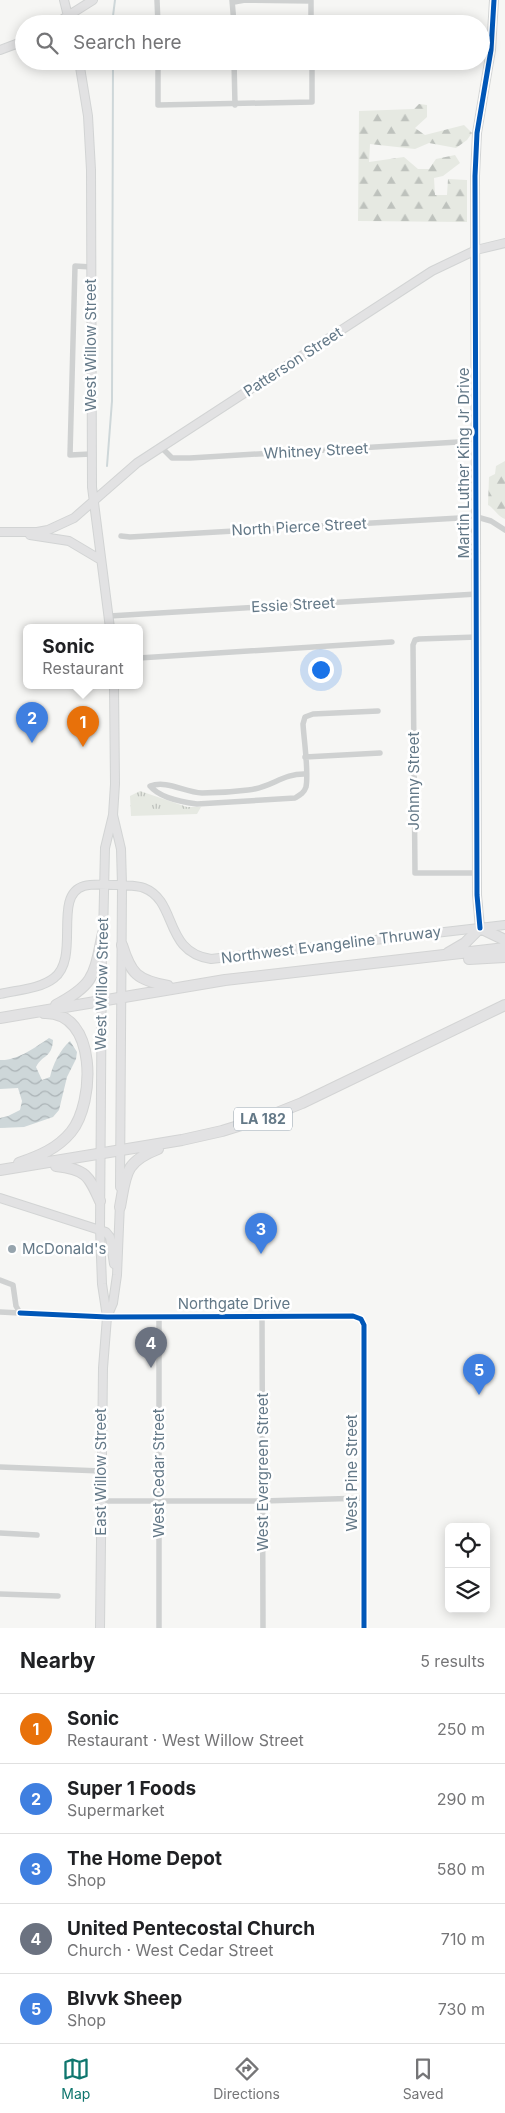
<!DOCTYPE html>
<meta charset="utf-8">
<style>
body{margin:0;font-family:Inter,sans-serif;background:#f6f6f6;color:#202124}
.controls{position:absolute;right:15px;bottom:15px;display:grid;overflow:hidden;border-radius:8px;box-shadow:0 2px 12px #0003}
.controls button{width:45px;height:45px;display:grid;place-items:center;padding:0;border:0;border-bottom:1px solid #e0e0e0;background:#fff;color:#202124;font:25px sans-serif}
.you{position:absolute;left:320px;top:669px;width:18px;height:18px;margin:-12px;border:4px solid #fff;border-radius:50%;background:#1a73e8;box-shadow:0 0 0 8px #1a73e833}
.badge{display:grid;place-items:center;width:32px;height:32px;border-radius:50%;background:#0f766e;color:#fff;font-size:16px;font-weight:700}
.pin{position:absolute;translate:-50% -41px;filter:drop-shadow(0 1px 2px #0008)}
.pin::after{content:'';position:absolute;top:26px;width:18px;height:15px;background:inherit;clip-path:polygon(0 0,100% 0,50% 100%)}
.popup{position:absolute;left:23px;top:624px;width:120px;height:65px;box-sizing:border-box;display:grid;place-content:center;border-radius:8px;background:#fff;filter:drop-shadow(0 1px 4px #0005);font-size:16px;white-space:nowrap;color:#757577}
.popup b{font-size:19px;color:#202124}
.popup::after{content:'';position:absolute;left:50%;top:100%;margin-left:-10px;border:10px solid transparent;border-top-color:#fff}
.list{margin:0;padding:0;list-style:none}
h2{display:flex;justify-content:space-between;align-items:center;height:65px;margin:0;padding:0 20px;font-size:21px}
h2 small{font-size:16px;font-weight:400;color:#757577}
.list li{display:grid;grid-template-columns:32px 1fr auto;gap:15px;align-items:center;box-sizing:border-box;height:70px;padding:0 20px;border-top:1px solid #e0e0e0}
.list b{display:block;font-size:19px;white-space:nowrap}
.list p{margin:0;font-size:16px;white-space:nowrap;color:#757577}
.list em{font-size:16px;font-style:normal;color:#757577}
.icon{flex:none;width:28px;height:28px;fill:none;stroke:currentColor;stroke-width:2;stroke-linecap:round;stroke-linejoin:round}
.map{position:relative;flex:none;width:505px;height:1628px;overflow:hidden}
.search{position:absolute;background:#fff;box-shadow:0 2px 12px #0003;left:15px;right:15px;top:15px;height:55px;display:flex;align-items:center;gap:12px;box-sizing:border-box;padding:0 18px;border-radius:28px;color:#757577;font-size:19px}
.sheet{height:415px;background:#fff}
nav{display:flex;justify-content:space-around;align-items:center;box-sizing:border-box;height:70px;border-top:1px solid #e0e0e0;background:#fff;font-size:14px;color:#757577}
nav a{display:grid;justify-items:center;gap:2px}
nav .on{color:#0f766e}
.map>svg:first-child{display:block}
</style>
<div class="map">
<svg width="505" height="1628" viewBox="0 0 505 1628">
<defs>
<pattern id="grass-tufts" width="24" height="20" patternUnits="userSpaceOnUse" patternTransform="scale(1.25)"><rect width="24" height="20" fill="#e6e9e2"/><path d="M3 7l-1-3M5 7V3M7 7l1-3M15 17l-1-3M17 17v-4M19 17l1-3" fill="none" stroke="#bec2bd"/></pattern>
<pattern id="forest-firs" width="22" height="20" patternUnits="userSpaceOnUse" patternTransform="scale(1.25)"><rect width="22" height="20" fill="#e6e9e2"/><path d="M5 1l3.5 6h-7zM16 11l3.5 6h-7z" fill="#bec2bd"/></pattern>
<pattern id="water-waves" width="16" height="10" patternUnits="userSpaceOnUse" patternTransform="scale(1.25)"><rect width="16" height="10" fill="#ced7d9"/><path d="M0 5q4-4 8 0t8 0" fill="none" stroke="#abb3b6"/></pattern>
</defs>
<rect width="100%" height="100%" fill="#f6f6f4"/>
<path fill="url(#grass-tufts)" d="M140 791 187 807H201L197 814 131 816 130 796Z"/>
<path fill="url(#forest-firs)" d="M419 104 427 105V117L415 128 425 135 464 125 472 133 467 140 456 148 429 143 415 149 370 144 369 162 404 157 418 169H429L436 159 455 155 460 163 443 176 434 178 435 195H447L448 179 467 180V222L358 221 359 111 414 109Z
M505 461V519C497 516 495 509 488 505L489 477 495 474 496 466Z"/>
<path fill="url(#water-waves)" d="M49 1038 53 1040C52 1058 43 1054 36 1067L42 1080 50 1077C53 1064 60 1050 70 1041L77 1052 76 1059 67 1077 59 1110 53 1117 24 1127 0 1128V1118L8 1116 20 1110 22 1101 18 1088 0 1089V1060C17 1061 36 1047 49 1038Z"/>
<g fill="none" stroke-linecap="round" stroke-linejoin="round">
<path stroke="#ced7d9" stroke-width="2" d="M112 24 115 0
M107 466 112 401 113 61"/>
<defs>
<path id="secondary" d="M64 0 70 24
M55 24 93 0
M0 50 24 41
M79 61 88 116 91 170 92 487 110 628
M0 532H37L48 530 74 518 137 463 432 271 476 250 505 243
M30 535 69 541 101 560
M113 815 121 849 122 885 120 1187
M480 928 477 895 475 176 477 133 491 50 494 0
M103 938 105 848 113 815 115 784 114 686
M102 950 100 1229 102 1284 107 1317
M0 994C17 990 40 989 54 978 81 957 52 895 84 886 94 883 107 885 118 885 126 886 136 885 144 888 178 901 163 952 211 959L505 925
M0 1198 106 1232 110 1237 114 1264
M100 1628 103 1368 107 1317 113 1303 117 1275 120 1203"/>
<path id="highway" d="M122 945C131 974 137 980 168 986
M448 953 465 943 480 928 505 940
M469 959 505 957
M56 1005C96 984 94 974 103 933
M0 1018 225 980 505 948
M19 1163C39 1156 57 1149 71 1132 95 1103 98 1011 44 1013
M56 1166C86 1169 89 1176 100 1201
M0 1170 182 1140 222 1131 267 1117 302 1103 505 1005
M120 1207C126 1175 124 1162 158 1149"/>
</defs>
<use href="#secondary" stroke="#d2d4d4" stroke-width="10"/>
<use href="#highway" stroke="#d3d4d4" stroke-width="12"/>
<path stroke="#cfd1d1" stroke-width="5.5" d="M157 0 158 24
M232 0 234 24
M234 2 245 0 311 1V24
M481 50H491
M158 61V105L312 102V61
M234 61 235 105
M91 267 75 266 70 455 91 454
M161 447 172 458H190L475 441
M121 536 130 537 477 517 491 521 505 530
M109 616 477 594
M477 637 419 639 415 640 413 645 415 873H477
M139 658 392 642
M305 757 380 753
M306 774C282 773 272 788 248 790 233 792 217 793 202 793 184 792 167 780 150 786 160 798 181 802 197 804L295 798C300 795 304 793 306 787 309 772 304 741 303 724L305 717 313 714 378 711
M0 1280 13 1285 16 1306 20 1313 0 1312
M20 1313 107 1317 353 1316 361 1319 364 1325V1628
M262 1317 263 1628
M0 1467 101 1471
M101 1501H263L364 1498
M0 1533 37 1535
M0 1594 58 1596
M159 1628V1317"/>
<use href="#secondary" stroke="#e2e2e3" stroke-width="8"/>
<use href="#highway" stroke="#e2e2e3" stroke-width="10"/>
<defs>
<path id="cycleway" d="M480 928 477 895 475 176 477 133 491 50 494 0
M20 1313 107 1317 353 1316 361 1319 364 1325V1628"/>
</defs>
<use href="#cycleway" stroke="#fff" stroke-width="8"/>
<use href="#cycleway" stroke="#0057b8" stroke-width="5"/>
</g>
<circle fill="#96a4ad" stroke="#fff" stroke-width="2" cx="12" cy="1249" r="5"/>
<g text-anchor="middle" stroke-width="5" stroke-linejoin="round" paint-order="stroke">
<rect fill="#fff" stroke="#92a0ab" stroke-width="1" x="234" y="1107.5" width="58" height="23" rx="4"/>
<g font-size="14" font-weight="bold" fill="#637887">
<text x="263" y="1124">LA 182</text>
</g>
<g font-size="15" fill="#637887" stroke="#fff">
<text transform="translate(91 345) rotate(-90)" y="5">West Willow Street</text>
<text transform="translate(293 362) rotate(-33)" y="5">Patterson Street</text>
<text transform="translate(316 451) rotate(-3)" y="5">Whitney Street</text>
<text transform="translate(464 463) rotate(-90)" y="5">Martin Luther King Jr Drive</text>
<text transform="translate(299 527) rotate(-3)" y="5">North Pierce Street</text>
<text transform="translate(293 605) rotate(-3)" y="5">Essie Street</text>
<text transform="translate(414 781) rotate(-90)" y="5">Johnny Street</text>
<text transform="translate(331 945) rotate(-7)" y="5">Northwest Evangeline Thruway</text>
<text transform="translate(102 984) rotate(-89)" y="5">West Willow Street</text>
<text x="234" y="1309">Northgate Drive</text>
<text transform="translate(101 1472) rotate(-90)" y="5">East Willow Street</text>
<text transform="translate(263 1472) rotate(-90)" y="5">West Evergreen Street</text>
<text transform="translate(159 1473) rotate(-90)" y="5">West Cedar Street</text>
<text transform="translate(352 1473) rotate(-90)" y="5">West Pine Street</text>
</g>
<g font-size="15" fill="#637887" stroke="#fff" text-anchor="start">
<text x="22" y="1254">McDonald's</text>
</g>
</g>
</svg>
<div class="controls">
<button><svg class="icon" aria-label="locate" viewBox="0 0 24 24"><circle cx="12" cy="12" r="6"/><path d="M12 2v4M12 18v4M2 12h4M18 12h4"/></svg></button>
<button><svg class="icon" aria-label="layers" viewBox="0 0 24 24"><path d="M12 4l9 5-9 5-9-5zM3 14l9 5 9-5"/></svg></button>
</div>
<div class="you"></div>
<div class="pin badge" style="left:83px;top:747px;background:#e8710a">1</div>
<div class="popup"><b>Sonic</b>Restaurant</div>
<div class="pin badge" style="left:32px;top:743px;background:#3f7fe0">2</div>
<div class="pin badge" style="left:261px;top:1254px;background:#3f7fe0">3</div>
<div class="pin badge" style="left:151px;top:1368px;background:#6b7280">4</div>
<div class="pin badge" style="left:479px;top:1395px;background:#3f7fe0">5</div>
<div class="search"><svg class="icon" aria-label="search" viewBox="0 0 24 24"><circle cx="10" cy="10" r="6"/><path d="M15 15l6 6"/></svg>Search here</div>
</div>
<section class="sheet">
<h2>Nearby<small>5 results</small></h2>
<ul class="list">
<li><span class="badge" style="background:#e8710a">1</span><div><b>Sonic</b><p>Restaurant · West Willow Street</p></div><em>250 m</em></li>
<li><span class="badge" style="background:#3f7fe0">2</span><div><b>Super 1 Foods</b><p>Supermarket</p></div><em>290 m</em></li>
<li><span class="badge" style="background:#3f7fe0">3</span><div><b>The Home Depot</b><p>Shop</p></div><em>580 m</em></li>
<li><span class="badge" style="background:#6b7280">4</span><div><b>United Pentecostal Church</b><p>Church · West Cedar Street</p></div><em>710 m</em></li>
<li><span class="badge" style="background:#3f7fe0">5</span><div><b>Blvvk Sheep</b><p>Shop</p></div><em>730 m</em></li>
</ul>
</section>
<nav>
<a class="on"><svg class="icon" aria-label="map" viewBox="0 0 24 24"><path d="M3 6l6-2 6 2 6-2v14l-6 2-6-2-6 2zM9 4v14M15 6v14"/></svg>Map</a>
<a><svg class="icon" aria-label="directions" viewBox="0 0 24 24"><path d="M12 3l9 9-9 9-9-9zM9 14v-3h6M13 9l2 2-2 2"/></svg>Directions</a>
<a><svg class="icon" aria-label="saved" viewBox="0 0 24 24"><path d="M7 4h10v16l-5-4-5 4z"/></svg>Saved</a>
</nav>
